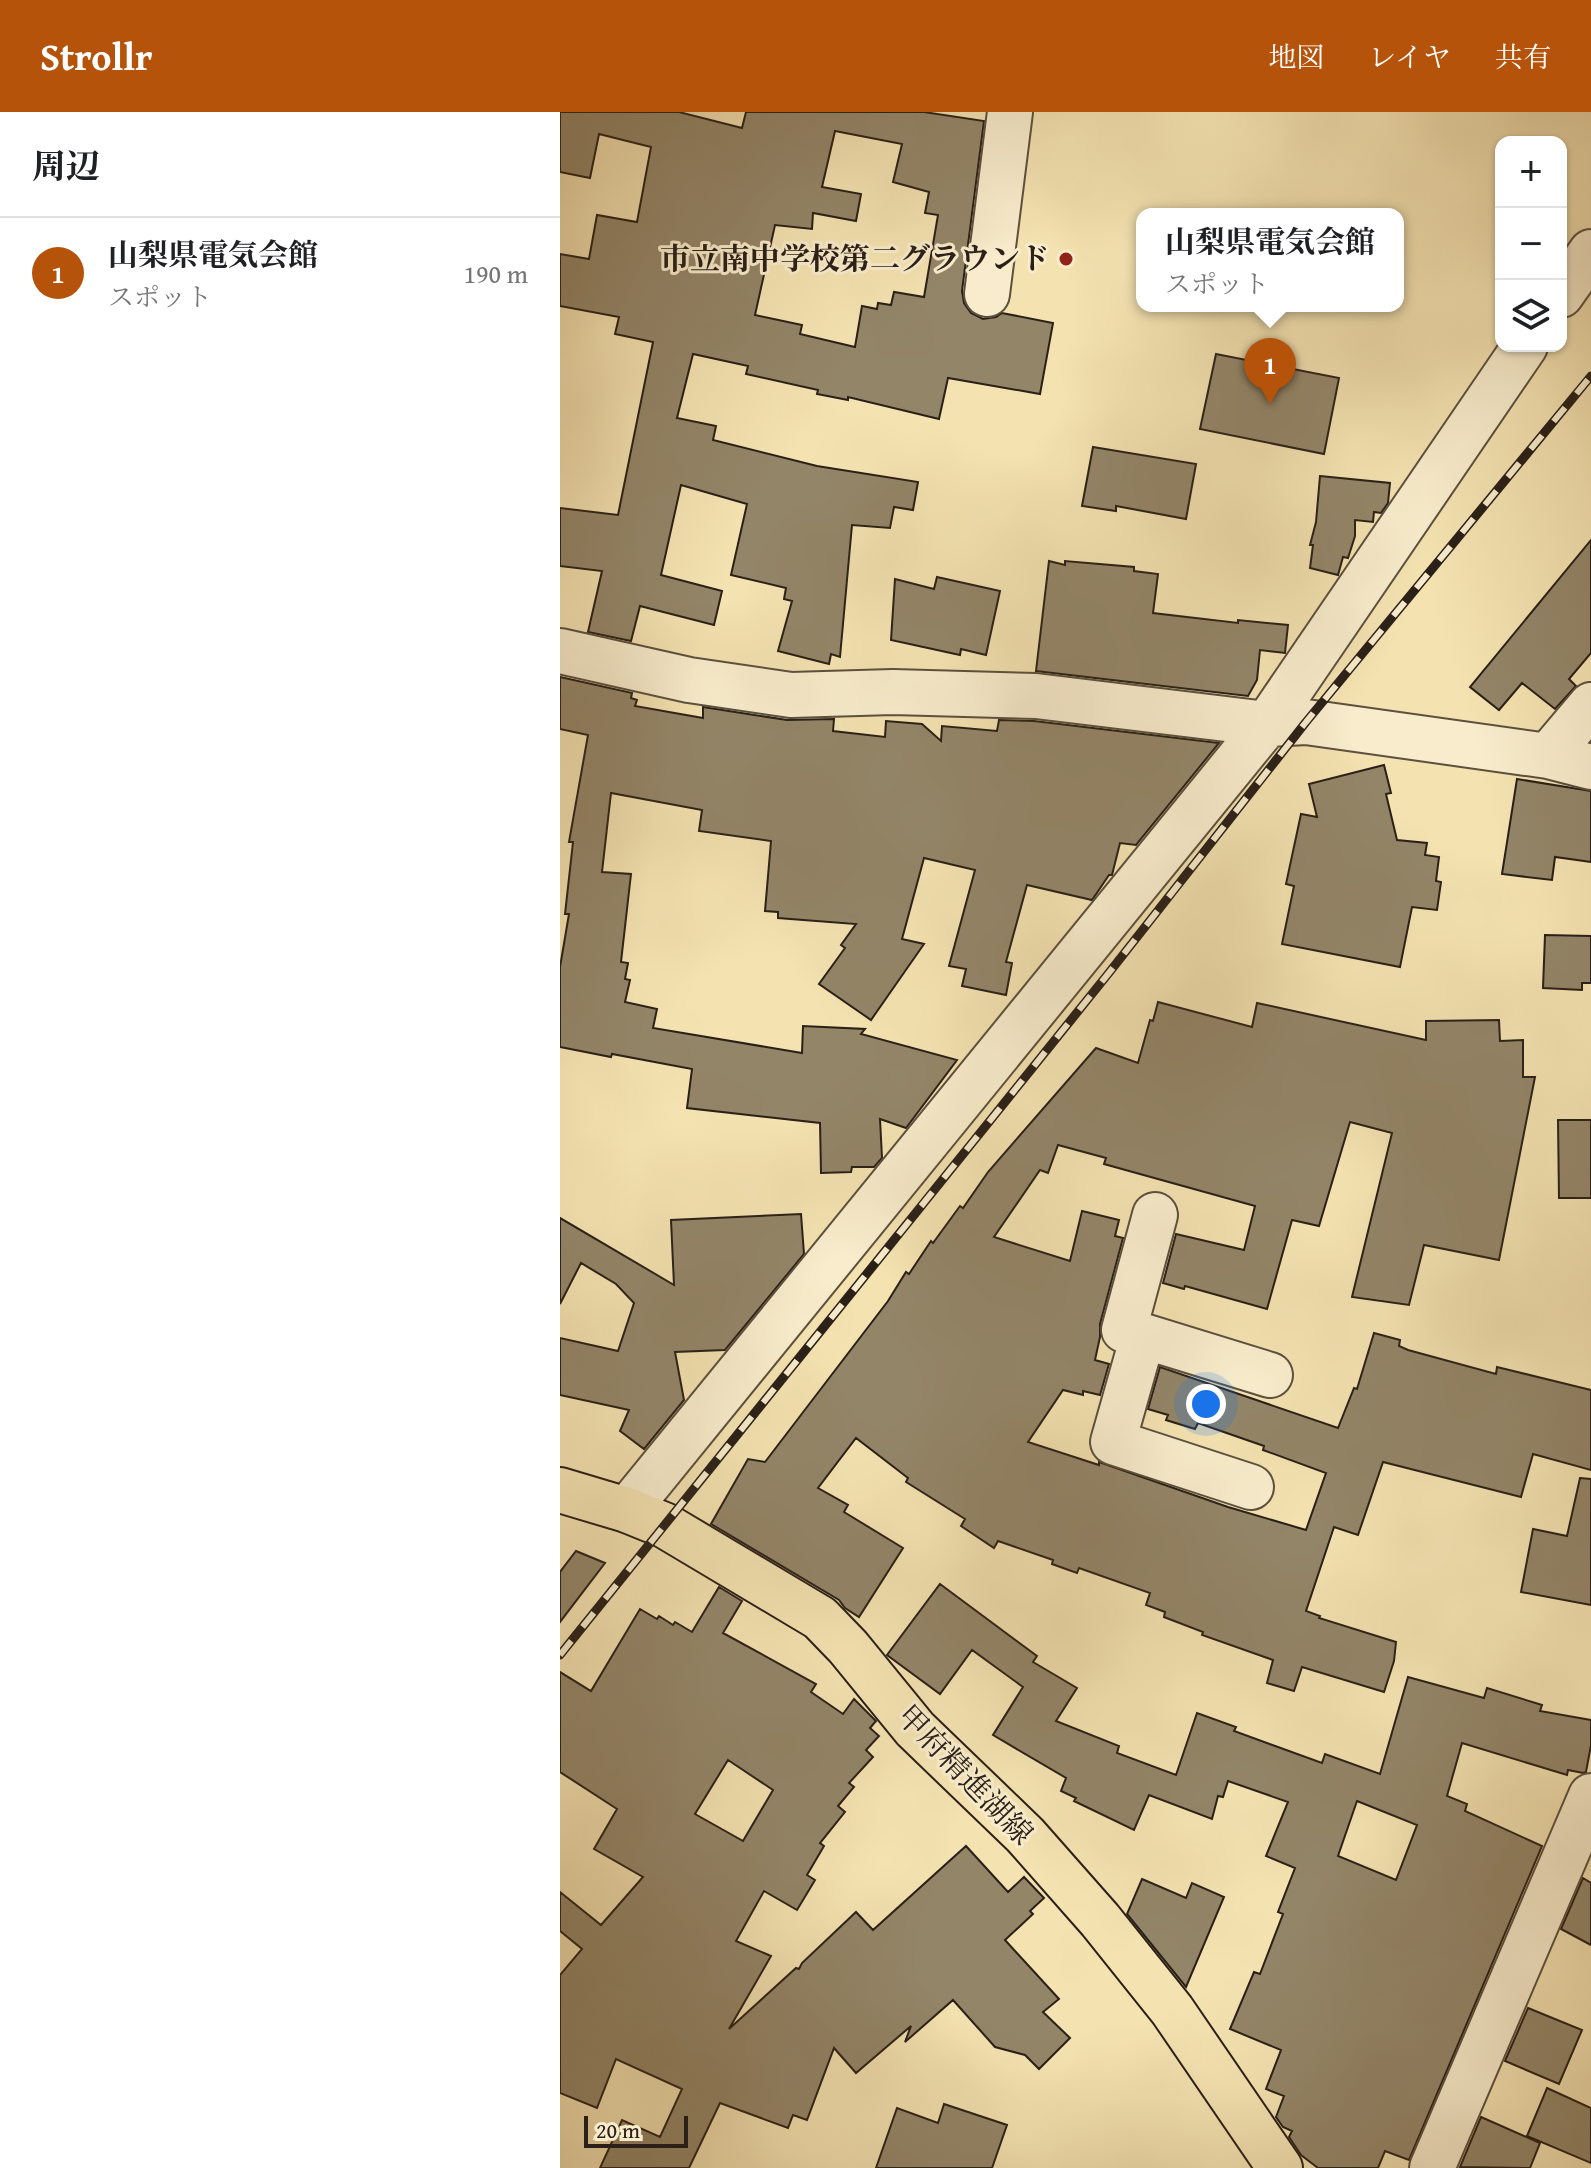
<!DOCTYPE html>
<html lang="ja">
<meta charset="utf-8">
<style>
body{margin:0;font-family:"Gentium Book Plus","Noto Serif JP",serif;background:#f6f6f6;color:#202124}
.controls{position:absolute;right:24px;top:24px;display:grid;overflow:hidden;border-radius:16px;box-shadow:0 2px 6px #0004}
.controls button{width:72px;height:72px;display:grid;place-items:center;padding:0;border:0;border-bottom:2px solid #e0e0e0;background:#fff;color:#202124;font:40px sans-serif}
.scale{position:absolute;left:24px;bottom:20px;width:104px;box-sizing:border-box;padding-left:8px;border:4px solid #2a2018;border-top:0;font-size:22px;line-height:28px;white-space:nowrap;color:#2a2018;-webkit-text-stroke:6px #f8eccc;paint-order:stroke}
.you{position:absolute;left:646px;top:1292px;width:28px;height:28px;margin:-20px;border:6px solid #fff;border-radius:50%;background:#1a73e8;box-shadow:0 0 0 12px #1a73e833}
.badge{display:grid;place-items:center;width:52px;height:52px;border-radius:50%;background:#b45309;color:#fff;font-size:26px;font-weight:700}
.pin{position:absolute;translate:-50% -66px;filter:drop-shadow(0 2px 4px #0008)}
.pin::after{content:'';position:absolute;top:42px;width:28px;height:24px;background:inherit;clip-path:polygon(0 0,100% 0,50% 100%)}
.popup{position:absolute;left:576px;top:96px;width:268px;height:104px;box-sizing:border-box;display:grid;place-content:center;border-radius:16px;background:#fff;filter:drop-shadow(0 2px 6px #0005);font-size:26px;white-space:nowrap;color:#757577}
.popup b{font-size:30px;color:#202124}
.popup::after{content:'';position:absolute;left:50%;top:100%;margin-left:-16px;border:16px solid transparent;border-top-color:#fff}
.list{margin:0;padding:0;list-style:none}
h2{display:flex;justify-content:space-between;align-items:center;height:104px;margin:0;padding:0 32px;font-size:34px}
h2 small{font-size:26px;font-weight:400;color:#757577}
.list li{display:grid;grid-template-columns:52px 1fr auto;gap:24px;align-items:center;box-sizing:border-box;height:112px;padding:0 32px;border-top:2px solid #e0e0e0}
.list b{display:block;font-size:30px;white-space:nowrap}
.list p{margin:0;font-size:26px;white-space:nowrap;color:#757577}
.list em{font-size:26px;font-style:normal;color:#757577}
.icon{flex:none;width:44px;height:44px;fill:none;stroke:currentColor;stroke-width:2;stroke-linecap:round;stroke-linejoin:round}
.map{position:relative;flex:none;width:1031px;height:2056px;overflow:hidden}
header{display:flex;align-items:center;gap:48px;box-sizing:border-box;height:112px;padding:0 40px;background:#b45309;color:#fff}
header strong{font-size:38px}
nav{display:flex;gap:44px;margin-inline-start:auto;font-size:28px}
main{display:flex}
aside{flex:1;background:#fff}
.map>svg:first-child{display:block}
</style>
<header>
<strong>Strollr</strong>
<nav><a>地図</a><a>レイヤ</a><a>共有</a></nav>
</header>
<main>
<aside>
<h2>周辺<small></small></h2>
<ul class="list">
<li><span class="badge">1</span><div><b>山梨県電気会館</b><p>スポット</p></div><em>190 m</em></li>
</ul>
</aside>
<div class="map">
<svg width="1031" height="2056" viewBox="0 0 1031 2056">
<rect width="100%" height="100%" fill="#f4e2b1"/>
<filter id="stains"><feTurbulence type="fractalNoise" baseFrequency=".0025" numOctaves="4"/><feColorMatrix values="0 0 0 0 .2 0 0 0 0 .09 0 0 0 0 .02 0 0 0 .5 -.17"/></filter>
<radialGradient id="worn" r=".72"><stop offset=".6" stop-color="#630" stop-opacity="0"/><stop offset="1" stop-color="#630" stop-opacity=".3"/></radialGradient>
<path fill="#938568" stroke="#2a2018" stroke-width="2" fill-rule="evenodd" d="M0 0H119L182 16 186 0H364L424 9 402 179 404 191 411 201 423 207 436 205 442 201 493 211 480 282 388 266 379 307 288 285V288L257 282 258 278 186 262 188 254 133 242 117 306 156 314 153 328 257 354 358 370 353 398 334 395 330 416 292 413 280 545 271 542 269 552 218 539 232 489 224 487 226 476 171 463 187 392 121 373 101 463 162 479 154 513 80 494 71 529 28 520 42 459 0 454V396L58 403 93 230 55 222 59 205 0 194V142L29 147 37 103 77 110 91 35 39 22 30 66 0 60ZM275 19 342 32 333 70 369 80 365 101 378 103 364 185 334 180 331 193 318 191 317 197 302 194 295 235 240 222 242 213 195 203 215 113 252 117 253 101 296 109 301 82 262 75Z
M656 242 779 266 764 342 640 317Z
M533 335 636 352 626 407 556 394V399L522 394Z
M760 364 830 371 828 391 821 401 814 400 813 410 795 408V424L788 446 783 445 778 463 750 456 753 433H750L756 410Z
M1031 428V541L1009 567 1016 574 995 597 962 571 939 598 910 575Z
M489 449 505 453V449L574 455V459L598 462 593 501 678 511V508L728 513 725 541 700 538 697 568 688 584 476 559Z
M377 465 440 479 426 543 401 537 400 543 331 528 335 467 374 477Z
M0 565 72 581 71 586 77 588 75 594 143 606V595L227 608 274 607 273 619 325 625 326 609 362 612 381 629 382 614 437 619 439 608 474 609 659 631 576 733 560 731 552 763H549L532 788 467 773 446 850 452 851 446 883 402 874 406 857 389 854 415 758 364 746 342 827 364 832 311 908 259 872 285 836 281 833 296 812 218 806V800L205 799 211 729 139 719 142 698 51 681 42 760 71 762 61 850 68 851 65 867 70 868 65 890 97 897 93 916 242 941 243 914 305 917 301 922 397 948 346 1016 320 1007 322 1046 314 1055H292L291 1060 261 1061 260 1011 127 996 132 957 52 942 51 945 0 935V855L9 802H5L13 730H9L28 623 0 617Z
M824 653 831 681 826 682 837 728 867 731 865 743 879 745 876 769 881 770 877 798 852 795 840 855 722 832 734 774 726 772 741 702 757 705 749 672Z
M957 667 1031 679V750L995 745 992 768 942 762Z
M985 823 1031 824V871H1022V878L983 876Z
M598 890 692 915 697 891 866 928V909L939 908 940 929 963 928V965H975L939 1148 864 1133 849 1193 792 1185 832 1021 790 1010 759 1114 732 1108 707 1197 625 1174 624 1177 603 1171 616 1122 684 1138 695 1094 544 1052 546 1046 498 1033 488 1061 480 1058 434 1125 510 1149 522 1099 559 1108 555 1124 563 1126 540 1212V1225L535 1248 549 1252 540 1283 523 1279V1283L503 1278 468 1330 539 1353V1350L668 1395 746 1418 766 1361 703 1338 704 1334 638 1311 635 1317 606 1308 608 1303 588 1297 600 1255 778 1316 794 1276 797 1277 814 1221 840 1228 839 1234 848 1238 936 1262 937 1255 1031 1278V1358L973 1342 961 1385 823 1350 798 1423 774 1415 746 1499 760 1504 759 1506 836 1530 834 1549 824 1580 742 1555 734 1579 707 1571 713 1548 642 1523 643 1520 604 1505 605 1500 586 1493 590 1481 519 1456 517 1461 492 1452 493 1448 438 1429 434 1436 401 1414 405 1407 346 1370 348 1366 296 1326 258 1376 288 1393 284 1400 343 1436 299 1505 285 1496 279 1488 151 1412 188 1347 205 1350 328 1189 346 1160 349 1162 371 1129 373 1131 400 1094 403 1096 428 1060 536 936 578 951 590 908 593 909Z
M998 1008H1031V1086H999Z
M241 1102 244 1142 165 1238 115 1240 124 1288 84 1337 60 1319 69 1298 0 1283V1226L58 1239 74 1191 56 1172 21 1151 0 1192V1106L114 1173 111 1108Z
M1020 1366 1031 1367V1493L961 1480 973 1417 1007 1424Z
M16 1439 45 1451 0 1510V1460Z
M380 1472 477 1544 473 1550 517 1576 496 1609 559 1634 557 1641 616 1663 637 1601 676 1615 674 1619 762 1651 765 1642 820 1662 848 1565 924 1586 927 1576 982 1593 980 1599 1031 1608V1633L1026 1660 1023 1661 1008 1658 1007 1663 902 1631 887 1684 907 1692 905 1699 982 1734 849 2048 825 2039 818 2056H758L741 2043 729 2025 732 2019 723 2015 716 2005 724 1984 706 1977 721 1938 670 1917 694 1860 700 1862 723 1802 718 1800 735 1756 706 1744 728 1690 668 1669 663 1685 658 1684 652 1707 589 1683 574 1718 514 1689 516 1686 501 1679 506 1666 433 1623 463 1575 412 1538 380 1582 327 1543ZM797 1689 857 1713 836 1768 778 1744Z
M159 1475 182 1489 163 1521 256 1572 251 1580 283 1602 294 1587 316 1609 310 1616 319 1624 306 1638 313 1645 289 1671 294 1675 278 1694 285 1700 260 1731 264 1734 247 1763 255 1768 237 1798 204 1779 176 1829 211 1844 169 1917 236 1856 239 1857 242 1851 296 1800 313 1818 406 1734 448 1780 464 1765 484 1786 470 1799 473 1802 445 1828 499 1887 483 1900 510 1926 479 1957 465 1943 435 1935 393 1888 345 1930 351 1914 296 1961 274 1936 247 2008 233 2003 228 2016 160 1991 129 2056H40L62 2008 100 2025 122 1977 56 1947 37 1996 0 1981V1863L22 1837 0 1819V1780L41 1813 83 1765 34 1737 57 1697 0 1660V1560L31 1579 80 1497 97 1507 99 1504 113 1513 115 1510 132 1520ZM168 1648 213 1678 183 1729 135 1702Z
M1023 1766 1031 1771V1833L1001 1817Z
M582 1767 626 1786 632 1771 664 1785 626 1875 567 1802Z
M968 1896 1022 1918 999 1972 945 1949Z
M987 1976 1031 1996V2051L967 2024Z
M384 1992 447 2013 432 2056H316L337 1996 378 2011Z
M921 2005 980 2031 970 2056 900 2055Z"/>
<g fill="none" stroke-linecap="round" stroke-linejoin="round">
<defs>
<path id="minor" d="M427 182 450 0
M1001 183 1031 140
M0 539 129 568 231 583 333 580 476 584 707 612 746 610 988 644 1031 655
M988 644 1031 593
M595 1103 564 1218 710 1263
M583 1224 553 1330 691 1375
M67 1398 707 612 965 234
M872 2056 1031 1684"/>
<path id="major" d="M0 1378 67 1398 104 1413 260 1506 288 1535 355 1617 465 1723 540 1808 612 1898 720 2056"/>
</defs>
<use href="#minor" stroke="#5c503e" stroke-width="48"/>
<use href="#major" stroke="#2a2018" stroke-width="48"/>
<use href="#minor" stroke="#f8eccc" stroke-width="44"/>
<use href="#major" stroke="#f4e2b1" stroke-width="44"/>
<defs>
<path id="rail" d="M0 1543 548 862 746 610 1031 264"/>
</defs>
<use href="#rail" stroke="#2a2018" stroke-width="9"/>
<use href="#rail" stroke="#f8eccc" stroke-width="6" stroke-dasharray="18" stroke-linecap="butt"/>
</g>
<circle fill="#8f2418" stroke="#f8eccc" stroke-width="3" cx="506" cy="147" r="8"/>
<g text-anchor="middle" stroke-width="6" stroke-linejoin="round" paint-order="stroke">
<g font-size="30" font-weight="bold" fill="#2a2018" stroke="#f8eccc" text-anchor="end">
<text x="490" y="157">市立南中学校第二グラウンド</text>
</g>
<g font-size="30" fill="#2a2018" stroke="#f8eccc">
<text transform="translate(405 1663) rotate(46)" y="10">甲府精進湖線</text>
</g>
</g>
<rect width="100%" height="100%" filter="url(#stains)"/>
<rect width="100%" height="100%" fill="url(#worn)"/>
</svg>
<div class="controls">
<button>+</button>
<button>−</button>
<button><svg class="icon" aria-label="layers" viewBox="0 0 24 24"><path d="M12 4l9 5-9 5-9-5zM3 14l9 5 9-5"/></svg></button>
</div>
<div class="scale">20 m</div>
<div class="you"></div>
<div class="pin badge" style="left:710px;top:292px">1</div>
<div class="popup"><b>山梨県電気会館</b>スポット</div>
</div>
</main>
